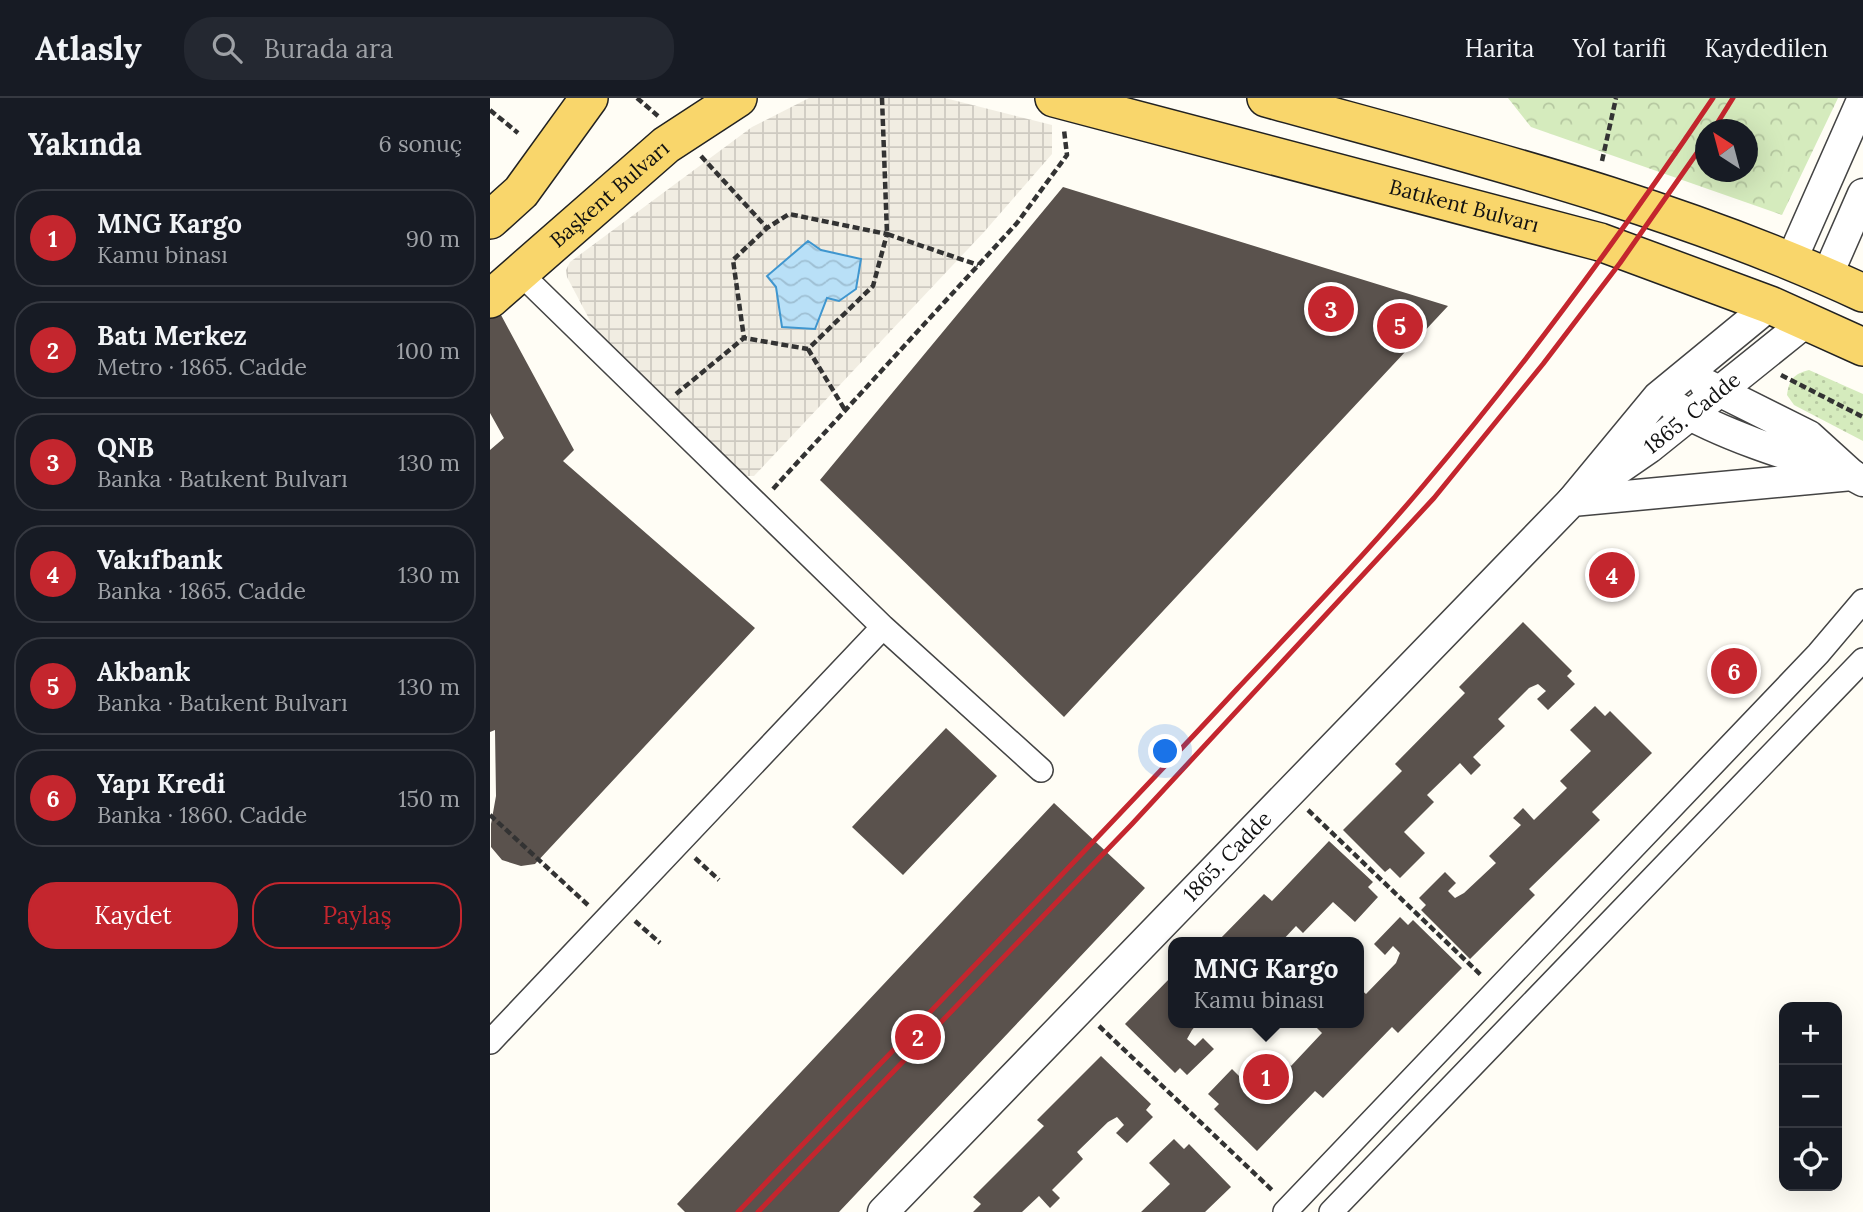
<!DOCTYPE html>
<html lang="tr">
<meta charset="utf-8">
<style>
body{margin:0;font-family:Lora,serif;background:#242831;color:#f1f3f6}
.controls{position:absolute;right:21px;bottom:21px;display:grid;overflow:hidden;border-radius:14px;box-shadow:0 7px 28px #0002}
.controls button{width:63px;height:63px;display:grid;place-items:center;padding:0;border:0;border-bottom:2px solid #363941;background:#171b24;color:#f1f3f6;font:35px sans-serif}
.compass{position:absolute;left:1205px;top:21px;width:63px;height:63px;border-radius:50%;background:#171b24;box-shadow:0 7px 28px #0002;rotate:324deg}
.you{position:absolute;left:676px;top:654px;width:24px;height:24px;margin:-18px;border:5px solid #fff;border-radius:50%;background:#1a73e8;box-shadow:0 0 0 10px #1a73e833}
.badge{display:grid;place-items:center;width:46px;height:46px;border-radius:50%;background:#c4262e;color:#fff;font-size:23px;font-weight:700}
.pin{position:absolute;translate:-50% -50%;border:4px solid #fff;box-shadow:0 2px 7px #0006}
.popup{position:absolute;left:678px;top:839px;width:196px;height:91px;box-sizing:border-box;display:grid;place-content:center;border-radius:14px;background:#171b24;filter:drop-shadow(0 2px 5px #0005);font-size:23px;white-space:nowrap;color:#9ea1a6}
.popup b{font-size:26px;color:#f1f3f6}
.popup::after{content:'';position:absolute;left:50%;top:100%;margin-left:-14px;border:14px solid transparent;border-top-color:#171b24}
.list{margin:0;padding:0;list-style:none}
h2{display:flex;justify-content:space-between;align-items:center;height:91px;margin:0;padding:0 28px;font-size:30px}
h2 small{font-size:23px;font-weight:400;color:#9ea1a6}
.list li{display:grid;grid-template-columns:46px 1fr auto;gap:21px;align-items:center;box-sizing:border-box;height:98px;margin:0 14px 14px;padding:0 14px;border:2px solid #363941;border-radius:28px}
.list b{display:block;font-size:26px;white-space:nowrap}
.list p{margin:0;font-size:23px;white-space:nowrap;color:#9ea1a6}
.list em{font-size:23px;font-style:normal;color:#9ea1a6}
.actions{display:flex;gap:14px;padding:21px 28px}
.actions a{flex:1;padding:16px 0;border:2px solid #c4262e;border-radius:28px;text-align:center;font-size:24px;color:#c4262e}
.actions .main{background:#c4262e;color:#fff}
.icon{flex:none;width:38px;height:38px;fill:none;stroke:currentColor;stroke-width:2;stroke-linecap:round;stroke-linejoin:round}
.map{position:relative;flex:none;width:1373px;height:1114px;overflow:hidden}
header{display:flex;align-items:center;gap:42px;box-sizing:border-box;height:98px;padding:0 35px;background:#171b24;border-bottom:2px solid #363941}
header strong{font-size:33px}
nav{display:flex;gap:38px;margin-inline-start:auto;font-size:24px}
.search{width:490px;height:63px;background:#242831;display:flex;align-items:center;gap:18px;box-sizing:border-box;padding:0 24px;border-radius:28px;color:#9ea1a6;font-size:26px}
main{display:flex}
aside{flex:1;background:#171b24}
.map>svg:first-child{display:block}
</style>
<header>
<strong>Atlasly</strong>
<div class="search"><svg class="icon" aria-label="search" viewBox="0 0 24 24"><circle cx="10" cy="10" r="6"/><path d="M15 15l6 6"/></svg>Burada ara</div>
<nav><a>Harita</a><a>Yol tarifi</a><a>Kaydedilen</a></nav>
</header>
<main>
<aside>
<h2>Yakında<small>6 sonuç</small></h2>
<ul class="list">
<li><span class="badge">1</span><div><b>MNG Kargo</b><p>Kamu binası</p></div><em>90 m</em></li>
<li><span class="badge">2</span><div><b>Batı Merkez</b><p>Metro · 1865. Cadde</p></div><em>100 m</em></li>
<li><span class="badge">3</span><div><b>QNB</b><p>Banka · Batıkent Bulvarı</p></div><em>130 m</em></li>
<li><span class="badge">4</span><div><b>Vakıfbank</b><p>Banka · 1865. Cadde</p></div><em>130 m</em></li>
<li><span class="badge">5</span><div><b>Akbank</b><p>Banka · Batıkent Bulvarı</p></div><em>130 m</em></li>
<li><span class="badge">6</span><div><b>Yapı Kredi</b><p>Banka · 1860. Cadde</p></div><em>150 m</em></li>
</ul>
<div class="actions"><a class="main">Kaydet</a><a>Paylaş</a></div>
</aside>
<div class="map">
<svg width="1373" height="1114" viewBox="0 0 1373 1114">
<defs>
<pattern id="grass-dots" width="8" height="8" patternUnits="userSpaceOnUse" patternTransform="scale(1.75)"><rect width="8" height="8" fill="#d5ebbd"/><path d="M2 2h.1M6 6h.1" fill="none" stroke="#b6c8a1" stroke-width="1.8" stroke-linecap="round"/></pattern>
<pattern id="park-crowns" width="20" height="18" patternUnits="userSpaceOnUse" patternTransform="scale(1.75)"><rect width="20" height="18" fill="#d5ebbd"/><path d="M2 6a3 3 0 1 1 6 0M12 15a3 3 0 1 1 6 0" fill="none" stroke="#b6c8a1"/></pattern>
<pattern id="plaza-grid" width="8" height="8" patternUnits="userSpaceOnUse" patternTransform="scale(1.75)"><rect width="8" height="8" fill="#f1ede2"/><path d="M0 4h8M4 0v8" fill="none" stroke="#cecac1"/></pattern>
<pattern id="water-waves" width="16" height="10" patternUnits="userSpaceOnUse" patternTransform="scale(1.75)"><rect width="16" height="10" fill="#b9e0f7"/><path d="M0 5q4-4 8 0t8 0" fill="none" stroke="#9ebfd3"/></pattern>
</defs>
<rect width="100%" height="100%" fill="#fffdf5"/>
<path fill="url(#grass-dots)" d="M1319 272 1373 296V343L1304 307 1297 297C1299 281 1304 276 1319 272Z"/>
<path fill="url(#park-crowns)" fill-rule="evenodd" d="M1018 0H1348L1292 117 1041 29ZM1216 32H1258V74H1216Z"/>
<path fill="url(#plaza-grid)" d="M319 0H455L562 27V56L494 134 264 378H255L105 232 77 179 76 172 80 164 262 29Z"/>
<path fill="url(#water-waves)" stroke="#3f96cf" stroke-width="2" d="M318 143 331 152 371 161 366 191 349 203 337 200 325 231 292 229 286 189 277 178Z"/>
<path fill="#5a524d" d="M573 89 958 208 574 619 330 382Z
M0 202 11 217 84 352 73 363 265 530 45 766 31 768 12 762 1 749V726L6 698 5 632 0 634V352L14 340 0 315Z
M1033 524 1082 573 1077 578 1085 586 1058 612 1047 601 1056 593 1048 586 1039 590 1008 621 1015 628 983 659 991 667 981 677 970 665 937 697 944 704 914 734 935 755 910 780 900 770 895 774 853 732 912 673 905 666 975 595 969 589Z
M1105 608 1115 618 1120 613 1162 655 1102 714 1110 722 1039 791 1045 797 980 861 931 812 936 807 929 800 955 774 966 785 958 793 965 800 974 795 1006 765 999 758 1031 727 1023 720 1033 710 1044 722 1077 690 1070 683 1101 653 1080 632Z
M456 630 507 678 413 777 362 729Z
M564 705 655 790 349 1114H195L187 1106Z
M839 743 883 784 878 789 888 799 865 824 843 804 813 835 806 828 791 844H727L774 796 782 803Z
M910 819 918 827 923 822 972 870 908 935 902 929 833 1000 825 993 767 1053 724 1011 729 1006 718 996 742 971 763 992 793 961 801 968 832 935 822 925H869V890L876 896 906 865 910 855 903 848 895 857 884 846Z
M683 877V925H708L702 932 697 941 705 948 713 940 724 951 697 977 690 970 685 975 635 926Z
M611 958 661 1006 656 1012 663 1019 637 1045 626 1035 634 1027 627 1019 618 1024 587 1054 593 1061 562 1092 570 1100 560 1110 549 1098 532 1114H483L491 1106 483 1099 554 1028 547 1022Z
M684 1041 694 1051 699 1046 741 1089 715 1114H651L680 1086 659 1065Z"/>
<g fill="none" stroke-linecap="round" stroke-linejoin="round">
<defs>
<path id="minor" d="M31 176 393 529 551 672
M0 944 393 529
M795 1114 1328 556 1373 503
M841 1114 1373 562"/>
<g id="tertiary">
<path d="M1301 163 1373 0"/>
<path d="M1337 178 1373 96"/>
<path id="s1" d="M1280 207 1168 299 1082 403 1159 350 1317 223"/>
<path d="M1184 308C1236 339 1304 359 1362 377L1319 338 1215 286"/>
<path id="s2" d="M393 1114 1082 403 1362 377 1373 383"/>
</g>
<g id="primary">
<path id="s3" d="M564 0 1110 144 1280 207 1373 249"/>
<path d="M776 0C978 56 1182 106 1373 195"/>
<path d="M0 122 31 94 99 0"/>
<path id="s4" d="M0 201 176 47 248 0"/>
</g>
</defs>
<use href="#minor" stroke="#444" stroke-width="26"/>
<use href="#tertiary" stroke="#444" stroke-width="33"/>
<use href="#primary" stroke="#222" stroke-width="40"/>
<path stroke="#333" stroke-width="4.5" stroke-dasharray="7 3.5" stroke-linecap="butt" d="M147 0 168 18
M392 0 397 136 488 167
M0 12 28 35
M211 58 277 130
M1112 63 1126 0
M318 251 355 312
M1291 277 1373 319
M186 296 254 240 318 251 383 188 397 136 299 116 277 130 243 162 254 240
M283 391 527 125 577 57 574 32
M818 712 992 878
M0 717 99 808
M205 760 229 782
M145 823 170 845
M609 928 783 1093"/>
<use href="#minor" stroke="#fff" stroke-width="23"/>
<use href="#tertiary" stroke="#fff" stroke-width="30"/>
<use href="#primary" stroke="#f9d66b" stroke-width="37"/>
<path stroke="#c4262e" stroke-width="5" d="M1223 32 1243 0
M248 1114C414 940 583 768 747 591 810 524 874 458 933 388 1038 264 1133 134 1223 0
M268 1114 642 726 944 400 1053 266 1130 165 1216 42"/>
</g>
<g text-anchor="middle" stroke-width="7" stroke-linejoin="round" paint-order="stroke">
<g font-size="21" fill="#111" stroke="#fff">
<text dy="7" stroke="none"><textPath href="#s4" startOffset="159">Başkent Bulvarı</textPath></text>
<text dy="7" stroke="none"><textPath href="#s3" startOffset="424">Batıkent Bulvarı</textPath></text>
<text dy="7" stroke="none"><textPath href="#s1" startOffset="429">1865. Cadde</textPath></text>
<text dy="7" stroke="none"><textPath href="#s2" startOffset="495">1865. Cadde</textPath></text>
</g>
</g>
</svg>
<div class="controls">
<button>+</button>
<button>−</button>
<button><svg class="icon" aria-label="locate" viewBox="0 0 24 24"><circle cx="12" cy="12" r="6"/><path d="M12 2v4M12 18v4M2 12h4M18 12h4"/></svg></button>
</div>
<svg class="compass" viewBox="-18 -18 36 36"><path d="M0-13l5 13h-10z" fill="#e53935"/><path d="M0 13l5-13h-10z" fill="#9ea1a6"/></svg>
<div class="you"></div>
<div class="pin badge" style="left:776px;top:979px">1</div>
<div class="popup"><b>MNG Kargo</b>Kamu binası</div>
<div class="pin badge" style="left:428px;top:939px">2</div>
<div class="pin badge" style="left:841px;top:211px">3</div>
<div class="pin badge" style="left:1122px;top:477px">4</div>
<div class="pin badge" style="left:910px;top:228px">5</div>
<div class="pin badge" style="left:1244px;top:573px">6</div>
</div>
</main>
